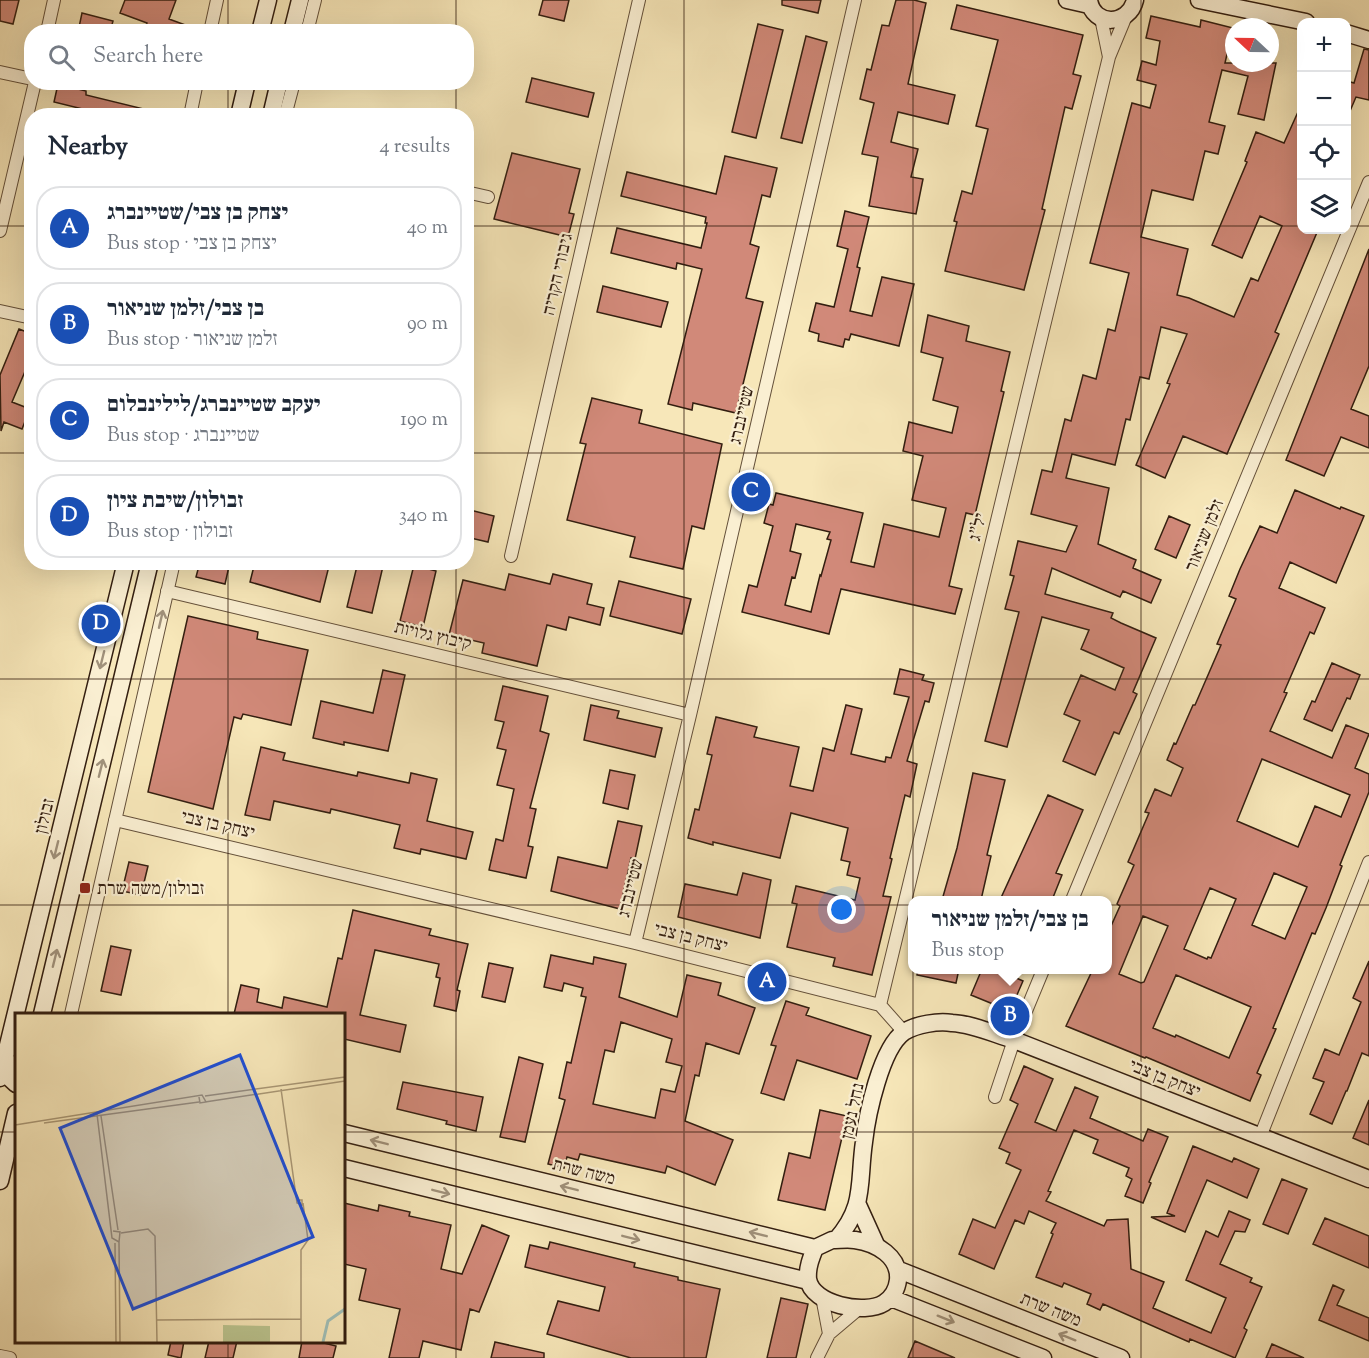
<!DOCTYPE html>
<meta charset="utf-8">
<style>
body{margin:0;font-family:"Sorts Mill Goudy","Frank Ruhl Libre",serif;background:#f6f6f7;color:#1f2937}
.controls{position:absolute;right:18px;top:18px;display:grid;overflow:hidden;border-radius:12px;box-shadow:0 6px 24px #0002}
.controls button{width:54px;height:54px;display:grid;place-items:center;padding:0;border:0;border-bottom:2px solid #e0e1e3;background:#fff;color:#1f2937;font:30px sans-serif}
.compass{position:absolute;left:1225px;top:18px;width:54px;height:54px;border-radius:50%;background:#fff;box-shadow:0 6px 24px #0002;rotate:292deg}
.you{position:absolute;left:842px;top:910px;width:21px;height:21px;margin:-15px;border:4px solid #fff;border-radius:50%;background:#1a73e8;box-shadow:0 0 0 9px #1a73e833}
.badge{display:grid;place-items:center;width:39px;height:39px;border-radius:50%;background:#1a73e8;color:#fff;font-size:20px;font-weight:700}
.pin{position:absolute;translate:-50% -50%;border:3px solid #fff;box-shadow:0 2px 6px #0006}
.popup{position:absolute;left:908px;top:896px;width:204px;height:78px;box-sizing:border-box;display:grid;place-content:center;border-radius:12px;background:#fff;filter:drop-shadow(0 2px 4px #0005);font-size:20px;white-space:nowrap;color:#747a83}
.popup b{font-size:22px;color:#1f2937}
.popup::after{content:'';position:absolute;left:50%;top:100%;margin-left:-12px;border:12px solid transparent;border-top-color:#fff}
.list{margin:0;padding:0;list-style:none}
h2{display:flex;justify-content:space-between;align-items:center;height:78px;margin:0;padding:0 24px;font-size:26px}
h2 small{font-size:20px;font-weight:400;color:#747a83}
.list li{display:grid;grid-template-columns:39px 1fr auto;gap:18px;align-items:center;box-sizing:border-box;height:84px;margin:0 12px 12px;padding:0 12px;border:2px solid #e0e1e3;border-radius:24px}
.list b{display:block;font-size:22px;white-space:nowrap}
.list p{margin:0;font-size:20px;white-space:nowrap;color:#747a83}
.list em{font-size:20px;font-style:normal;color:#747a83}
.icon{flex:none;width:33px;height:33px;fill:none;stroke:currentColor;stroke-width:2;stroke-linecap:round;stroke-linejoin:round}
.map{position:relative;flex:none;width:1369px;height:1358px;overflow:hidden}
.search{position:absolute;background:#fff;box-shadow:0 6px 24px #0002;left:24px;top:24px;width:450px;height:66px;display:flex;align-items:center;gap:15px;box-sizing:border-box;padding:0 21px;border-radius:24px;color:#747a83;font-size:22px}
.panel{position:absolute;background:#fff;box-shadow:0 6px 24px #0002;left:24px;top:108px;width:450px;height:462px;border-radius:24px}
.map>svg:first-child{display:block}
</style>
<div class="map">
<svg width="1369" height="1358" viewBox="0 0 1369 1358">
<rect width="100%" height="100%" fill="#f7e7b9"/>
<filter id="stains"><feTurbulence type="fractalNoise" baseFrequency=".00333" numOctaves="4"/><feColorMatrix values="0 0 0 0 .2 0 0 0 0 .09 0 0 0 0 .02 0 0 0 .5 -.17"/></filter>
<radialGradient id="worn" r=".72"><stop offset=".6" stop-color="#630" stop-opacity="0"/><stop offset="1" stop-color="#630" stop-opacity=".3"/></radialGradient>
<path fill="#d18979" stroke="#331e10" stroke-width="1.5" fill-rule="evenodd" d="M0 0H19L13 24 0 21Z
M125 0H176L169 19 199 30V32H144L147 23 120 13Z
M543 0H569L564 21 539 15Z
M782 0H821L818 13 782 5Z
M896 0H914L926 3 908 84 955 95 948 124 898 112 891 142 918 149 911 177 923 179 916 214 869 206 878 157 862 154 874 103 860 99 867 69 871 70 882 25 889 26Z
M957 5 1083 35 1073 74 1081 76 1072 109 1065 107 1042 209 1045 210 1024 290 945 271 957 222 954 221 962 191 972 194 988 129 976 126 998 40 951 29Z
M82 13 113 21 110 32H78Z
M1151 16 1200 27 1201 20 1233 28 1225 63H1276L1264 120 1238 114 1248 76 1222 70 1209 122 1225 126 1218 154 1205 151 1193 200 1152 190 1141 237 1188 249 1177 295 1189 298 1234 317 1251 278 1258 281 1282 226 1260 216 1242 258 1212 245 1247 162 1245 161 1256 132 1284 143 1302 103V230H1318L1275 332 1279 334 1227 454 1183 436 1165 478 1136 465 1170 384 1167 383 1187 334 1161 327 1149 379 1140 377 1130 420 1126 419 1115 465 1072 454 1066 478 1109 488 1098 544 1136 560 1133 568 1161 580 1151 603 1123 591 1120 597 1052 568 1045 594 1113 613 1111 618 1121 623 1156 638 1133 692 1137 694 1119 734 1114 732 1095 775 1063 761 1080 721 1064 714 1081 675 1115 690 1124 668 1081 649 1089 630 1042 617 1007 747 985 741 1019 612 1005 609 1014 576 1010 575 1018 541 1066 552 1077 526 1031 514 1042 470 1052 472 1065 419 1071 421 1083 375 1096 379 1108 329 1115 331 1129 273 1090 263 1132 103 1150 108 1156 85 1137 80 1142 61 1156 65 1160 41 1146 38Z
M758 24 783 30 756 138 732 132Z
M806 36 827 42 802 143 781 138Z
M1364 49 1369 50V100L1356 97 1347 118V81L1354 83Z
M532 78 594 93 588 117 526 102Z
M58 84 86 91V95L152 111V116H111L54 102Z
M512 153 580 169 569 213 574 214 568 237 494 219Z
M725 156 777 168 770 197 762 195 750 244 759 247 746 298 763 302 736 413 693 403 692 410 668 404 702 269 677 263 676 269 611 253 617 228 701 248 707 223H705L706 217 621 196 627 172 716 194Z
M845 211 869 217 857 267 860 268 850 311 872 316 882 277 914 284 899 346 851 334 849 340 845 339 843 347 818 341 819 334 809 331 816 303 834 307 848 249 837 246Z
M1369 249V366L1351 409 1369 416V448L1341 437 1324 476 1286 460Z
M603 286 668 302 661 327 597 312Z
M928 315 969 326 966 341 1010 352 1001 391 1004 392 975 515 966 513 949 586 962 589 955 614 841 589 829 634 742 612 749 585 757 587 773 526 764 523 769 504 773 505 776 493 863 513 851 562 874 567 884 524 939 537 946 508 912 500 923 456 903 451 909 422 952 433 958 407 933 400 943 358 921 352ZM796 524 830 532 827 539 831 540 821 576 820 575 811 612 785 605 792 577 795 578 801 554 790 551Z
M19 329 32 334V355L12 402 30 409 22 429 4 422 1 431 0 375Z
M592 398 642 410 639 423 722 444 704 529 692 526 683 569 630 557 635 537 567 520 586 444 580 443Z
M1295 490 1340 509 1341 507 1364 516 1336 583 1290 562 1279 588 1325 608 1314 634 1310 632 1284 692 1287 693 1270 731 1332 758 1346 725 1369 734 1355 768 1369 774V792L1340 865 1342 866 1326 908 1315 934 1312 933 1273 1028 1276 1029 1257 1073 1261 1075 1250 1101 1146 1057 1145 1058 1066 1026 1093 969H1107V935L1120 906 1117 904 1134 865 1128 862 1149 813 1145 812 1155 789 1171 796 1183 768 1167 760 1174 743 1176 744 1193 705H1195L1221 645 1217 644 1236 599 1229 596 1240 569 1260 526 1277 533ZM1262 759 1350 795 1341 817 1315 806 1298 847 1237 821ZM1274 873 1307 887 1285 939 1252 925ZM1210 888 1236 899 1211 958 1208 957 1207 959 1184 949ZM1143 916 1168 926 1144 982 1141 983 1119 974ZM1176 975 1251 1007 1229 1058 1176 1035 1175 1037 1153 1028Z
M466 509 494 516 488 542 466 537Z
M1169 516 1190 525 1176 558 1155 549Z
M200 562H230L225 584 196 577Z
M255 562H330L320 602 250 582Z
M358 562H384L372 613 347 607Z
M414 565 436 571 423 627 400 621Z
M509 574 550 584 553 574 592 584 587 604 604 608 600 625 569 617 566 630 547 625 537 666 482 653 484 643 449 635 463 580 505 590Z
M619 581 691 599 682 634 610 616Z
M188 616 258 632 257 639 308 650 291 725 243 714 241 719 234 717 213 809 148 792Z
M1332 663 1360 675 1350 699 1347 698 1332 731 1304 719 1312 701 1315 702Z
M900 669 924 675 922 680 934 683 929 702 925 701 907 761 917 764 910 797 905 795 890 858 892 859 883 896 891 897 872 975 833 966 835 958 787 947 797 904 792 903 796 886 855 900 860 878 847 875 850 862 841 860 848 828 791 813 780 858 713 842V845L688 838 695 809 699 810 712 755 707 754 716 717 757 727 754 737 799 747 790 786 813 791 823 748 834 751 846 705 862 709 851 754 885 762 886 757 891 758 909 697 894 694Z
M383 670 405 675 388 751 344 742V745L313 738 321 701 373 713Z
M503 686 548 696 540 731 549 734 530 808 536 809 528 846 533 847 526 878 489 870 496 839 503 841 514 789 497 785 506 750 497 748 504 722 495 720Z
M591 705 619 711 617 718 662 728 655 757 584 740Z
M261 747 285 753 283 760 357 776 358 772 409 783 411 773 437 779 427 821 473 832 466 859 421 849 420 854 394 848 400 825 331 809 330 813 274 801 270 820 245 815Z
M610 770 635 775 628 809 603 803Z
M973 773 1005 780 987 855 991 856 981 900H942L957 848Z
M1048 795 1083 810 1056 873 1062 875 1052 900H1000Z
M618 821 642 826 635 859 631 858 620 909 551 891 558 857 607 868Z
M129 862 148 866 141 895 122 891Z
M743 873 771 880 760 938 678 917 685 884 737 895Z
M353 910 431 929 429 935 468 944 457 990 460 991 456 1011 434 1006 440 978 436 977 439 964 375 950 360 1015 406 1025 400 1052 344 1039V1014H234L241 985 259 989 257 1002 282 1008 284 997 327 1007 338 958 342 959Z
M111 946 131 950 121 995 101 991Z
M551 955 593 964 594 957 626 964 619 997 677 1017 687 975 721 983 718 995 755 1008 739 1054 706 1043 699 1076 695 1075 685 1121 733 1140 715 1185 667 1166 665 1173 580 1154 578 1160 567 1157 564 1168 548 1164 565 1100 559 1098 567 1062 571 1063 586 997 581 996 583 988 564 983 562 991 544 987ZM621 1022 672 1039 666 1062 682 1066 675 1092 661 1089 655 1118 593 1104 605 1050 614 1052Z
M1369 961V1056L1362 1053 1347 1091H1346L1332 1124 1310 1114 1324 1082 1313 1078 1325 1049 1339 1055 1361 1002 1353 998Z
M489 963 513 968 505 1002 482 997Z
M918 969H959L956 983 917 975Z
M982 969H996L1023 981 1010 1011 971 995Z
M786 1001 809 1008 806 1015 871 1036 857 1079 797 1060 784 1100 761 1093 776 1046 771 1045Z
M519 1057 543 1064 525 1142 500 1137Z
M1024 1066 1053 1079 1035 1122 1056 1131 1075 1087 1098 1097 1090 1118 1143 1141 1148 1129 1168 1137 1149 1182 1151 1183 1143 1203 1125 1196 1132 1179 1126 1176 1129 1168 1093 1153 1098 1140 1074 1130 1048 1191 1051 1192 1046 1201 1104 1226 1107 1220 1128 1219 1131 1269 1164 1282 1153 1308 1211 1333 1226 1298 1186 1280 1206 1231 1218 1237 1229 1211 1250 1220 1245 1232 1235 1231 1220 1264 1252 1278 1250 1282 1262 1287 1244 1328 1247 1330 1235 1358 1190 1339 1189 1342 1103 1304 1100 1310 1087 1304 1091 1294 1064 1283 1062 1287 1036 1277 1053 1234 1051 1233 1056 1223 1029 1211 1024 1224 1015 1220 994 1269 959 1254 973 1219 995 1228 1021 1170 1006 1163 1010 1153 999 1148 1018 1104 1010 1100Z
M403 1082 483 1097 476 1131 446 1124 447 1121 397 1109Z
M1369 1100V1145L1353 1138Z
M820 1110 847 1116 825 1210 778 1200 789 1153 810 1158Z
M1193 1146 1232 1162 1234 1158 1259 1169 1247 1198 1207 1180 1185 1232 1151 1217 1175 1216 1167 1213Z
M1282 1179 1307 1189 1288 1234 1263 1224Z
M344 1203 378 1211 379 1205 410 1212 409 1216 451 1225 441 1269 462 1274 482 1225 509 1236 479 1312 470 1309 461 1350 423 1341 419 1358H389L400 1309 359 1300 366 1269 344 1264Z
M1325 1218 1369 1236V1268L1313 1244Z
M550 1242 635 1263 634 1267 678 1277V1280L720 1289 706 1358H631L547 1334 558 1301 599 1311 605 1287 525 1267 530 1245 548 1249Z
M1333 1285 1344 1290 1337 1305 1369 1318V1341L1319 1320Z
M781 1298 808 1304 796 1358H767Z
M171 1341H184L181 1358 168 1355Z
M209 1341H237L233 1358H205Z
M302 1341H316L336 1346 333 1358H299Z
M915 1341 955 1358H908Z
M495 1342 544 1353V1358H491Z
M1272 1344 1304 1358H1266Z"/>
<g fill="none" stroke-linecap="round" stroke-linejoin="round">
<defs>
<path id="street" d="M1101 18 1109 57
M47 32 54 0
M210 32 217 0
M307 32 315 0
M0 72 32 79
M190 116 197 82
M285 116 294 82
M466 192 488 197
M0 231 35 82
M0 311 32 318
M511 556 639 0
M167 591 690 715
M115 820 635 943 880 1005 904 1032
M1072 900 1369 182
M635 943 690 715 855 0
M880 1005 1109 57 1126 16
M71 1014 174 562
M995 1097 1014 1040 1043 970
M1260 1137 1369 862
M822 1297 829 1334
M0 1356 10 1358
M817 1358 829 1334 861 1307"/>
<path id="secondary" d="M1067 0 1089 5
M1089 0C1093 27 1129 26 1135 0
M1199 0 1306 22
M260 32 268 0
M292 32 300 0
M1346 33 1369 40
M239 116 247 82
M271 116 279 82
M42 1014 150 562
M16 1064 2 1071 16 1084
M0 1078 126 562
M344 1133 815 1248
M344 1168 808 1281
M0 1181 16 1113
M858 1205 877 1247
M832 1240C840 1240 848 1239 855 1240 877 1243 900 1257 898 1280 897 1289 892 1298 884 1303 865 1315 812 1305 808 1279 807 1268 811 1258 815 1248Z
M836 1240C866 1206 858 1183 864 1142 867 1115 881 1048 904 1032 917 1024 938 1021 952 1023 973 1024 994 1034 1014 1040L1369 1179
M899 1270 1121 1358
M891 1298 1043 1358"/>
</defs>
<use href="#street" stroke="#64503a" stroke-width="14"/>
<use href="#secondary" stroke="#331e10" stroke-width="19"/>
<use href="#street" stroke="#faefd2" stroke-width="12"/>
<use href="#secondary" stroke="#faefd2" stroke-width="16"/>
</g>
<defs><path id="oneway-shaft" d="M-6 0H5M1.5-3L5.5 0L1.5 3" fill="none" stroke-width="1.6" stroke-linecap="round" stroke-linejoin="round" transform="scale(1.5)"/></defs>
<g stroke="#a0917b">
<use href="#oneway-shaft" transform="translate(161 619) rotate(-77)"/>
<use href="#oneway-shaft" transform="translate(102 660) rotate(104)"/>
<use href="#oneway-shaft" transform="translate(101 768) rotate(-76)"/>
<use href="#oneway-shaft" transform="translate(56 850) rotate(104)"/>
<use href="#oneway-shaft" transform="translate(55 958) rotate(-76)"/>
<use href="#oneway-shaft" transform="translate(379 1142) rotate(-166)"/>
<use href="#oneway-shaft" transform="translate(569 1188) rotate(-166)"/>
<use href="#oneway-shaft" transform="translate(441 1192) rotate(14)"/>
<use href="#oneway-shaft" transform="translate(758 1234) rotate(-166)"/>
<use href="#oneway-shaft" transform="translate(631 1238) rotate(14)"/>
<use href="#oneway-shaft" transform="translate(946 1319) rotate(22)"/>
<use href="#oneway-shaft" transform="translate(1067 1337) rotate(-158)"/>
</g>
<path fill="none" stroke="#331e10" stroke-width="1.5" stroke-opacity="0.55" d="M228 0V32M456 0V32M684 0V1358M913 0V1358M1141 0V1358M228 82V116M456 82V116M0 226H32M466 226H1302M1346 226H1369M0 453H32M466 453H1369M228 562V1014M456 562V1358M0 679H1369M0 905H1369M0 1132H16M344 1132H1369M228 1342V1358"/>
<rect fill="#8f2418" stroke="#faefd2" stroke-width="2" x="79" y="882" width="12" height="12" rx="3"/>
<g text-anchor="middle" stroke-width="4.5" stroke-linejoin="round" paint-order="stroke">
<g font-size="18" fill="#331e10" stroke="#faefd2">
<text transform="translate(557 274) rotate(-77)" y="6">גיבורי הקריה</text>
<text transform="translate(741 415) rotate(-77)" y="6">שטיינברג</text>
<text transform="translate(977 527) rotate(-76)" y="6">יל"ג</text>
<text transform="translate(1204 535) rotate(-68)" y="6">זלמן שניאור</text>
<text transform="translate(433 635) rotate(13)" y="6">קיבוץ גלויות</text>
<text transform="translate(44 816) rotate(-76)" y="6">זבולון</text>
<text transform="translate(218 824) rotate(13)" y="6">יצחק בן צבי</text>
<text transform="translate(630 888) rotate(-76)" y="6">שטיינברג</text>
<text transform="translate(691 937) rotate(14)" y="6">יצחק בן צבי</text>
<text transform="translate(1165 1078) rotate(22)" y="6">יצחק בן צבי</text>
<text transform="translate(852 1111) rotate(-78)" y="6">נחל נעמן</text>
<text transform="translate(584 1171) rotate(14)" y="6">משה שרת</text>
<text transform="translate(1051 1309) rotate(22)" y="6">משה שרת</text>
</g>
<g font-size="18" fill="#331e10" stroke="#faefd2" text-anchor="start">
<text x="97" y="894">זבולון/משה שרת</text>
</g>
</g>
<g transform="translate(15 1013)">
<rect width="330" height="330" fill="#f7e7b9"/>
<path d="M208 312 255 313V329H208Z" fill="#bbc590"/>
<path fill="none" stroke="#9fbeb7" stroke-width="3" d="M308 329 313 308 330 296"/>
<path fill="none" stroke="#a99775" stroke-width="1.5" d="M266 76 282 190 287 192V187H283M190 83 330 64M190 89 330 68M82 101 97 225 104 229 105 219 98 218M86 103 103 217M29 110 184 89M0 112 187 82 191 89 185 90 184 84M106 220 133 216 140 223 142 329M104 229 105 329M100 230 101 329M142 307 286 306M286 329V237L293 227 288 190"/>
<path fill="#1d4ed8" fill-opacity="0.15" stroke="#1d4ed8" stroke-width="3" d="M225 42 298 224 118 296 45 115Z"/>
<rect width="330" height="330" fill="none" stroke="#331e10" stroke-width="3"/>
</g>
<rect width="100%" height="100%" filter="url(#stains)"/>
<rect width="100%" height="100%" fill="url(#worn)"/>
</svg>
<div class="controls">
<button>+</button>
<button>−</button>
<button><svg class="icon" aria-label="locate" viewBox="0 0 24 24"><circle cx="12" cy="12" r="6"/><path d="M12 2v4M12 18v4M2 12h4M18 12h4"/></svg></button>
<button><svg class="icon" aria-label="layers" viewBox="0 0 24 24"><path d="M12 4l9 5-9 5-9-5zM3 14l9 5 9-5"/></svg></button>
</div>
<svg class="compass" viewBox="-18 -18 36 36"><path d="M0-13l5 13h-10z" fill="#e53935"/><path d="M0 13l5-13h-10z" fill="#747a83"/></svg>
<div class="you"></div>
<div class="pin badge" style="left:767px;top:982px;background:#1a4fb4">A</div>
<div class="pin badge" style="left:1010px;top:1016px;background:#1a4fb4">B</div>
<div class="popup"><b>בן צבי/זלמן שניאור</b>Bus stop</div>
<div class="pin badge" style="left:751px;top:492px;background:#1a4fb4">C</div>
<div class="pin badge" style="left:101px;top:624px;background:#1a4fb4">D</div>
<div class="search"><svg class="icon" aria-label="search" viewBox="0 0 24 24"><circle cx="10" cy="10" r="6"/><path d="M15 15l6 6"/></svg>Search here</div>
<section class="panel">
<h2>Nearby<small>4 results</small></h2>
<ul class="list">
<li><span class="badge" style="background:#1a4fb4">A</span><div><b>יצחק בן צבי/שטיינברג</b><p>Bus stop · יצחק בן צבי</p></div><em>40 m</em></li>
<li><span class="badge" style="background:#1a4fb4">B</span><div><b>בן צבי/זלמן שניאור</b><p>Bus stop · זלמן שניאור</p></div><em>90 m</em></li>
<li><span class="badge" style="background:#1a4fb4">C</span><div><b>יעקב שטיינברג/לילינבלום</b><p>Bus stop · שטיינברג</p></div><em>190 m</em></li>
<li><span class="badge" style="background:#1a4fb4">D</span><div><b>זבולון/שיבת ציון</b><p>Bus stop · זבולון</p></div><em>340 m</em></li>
</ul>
</section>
</div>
